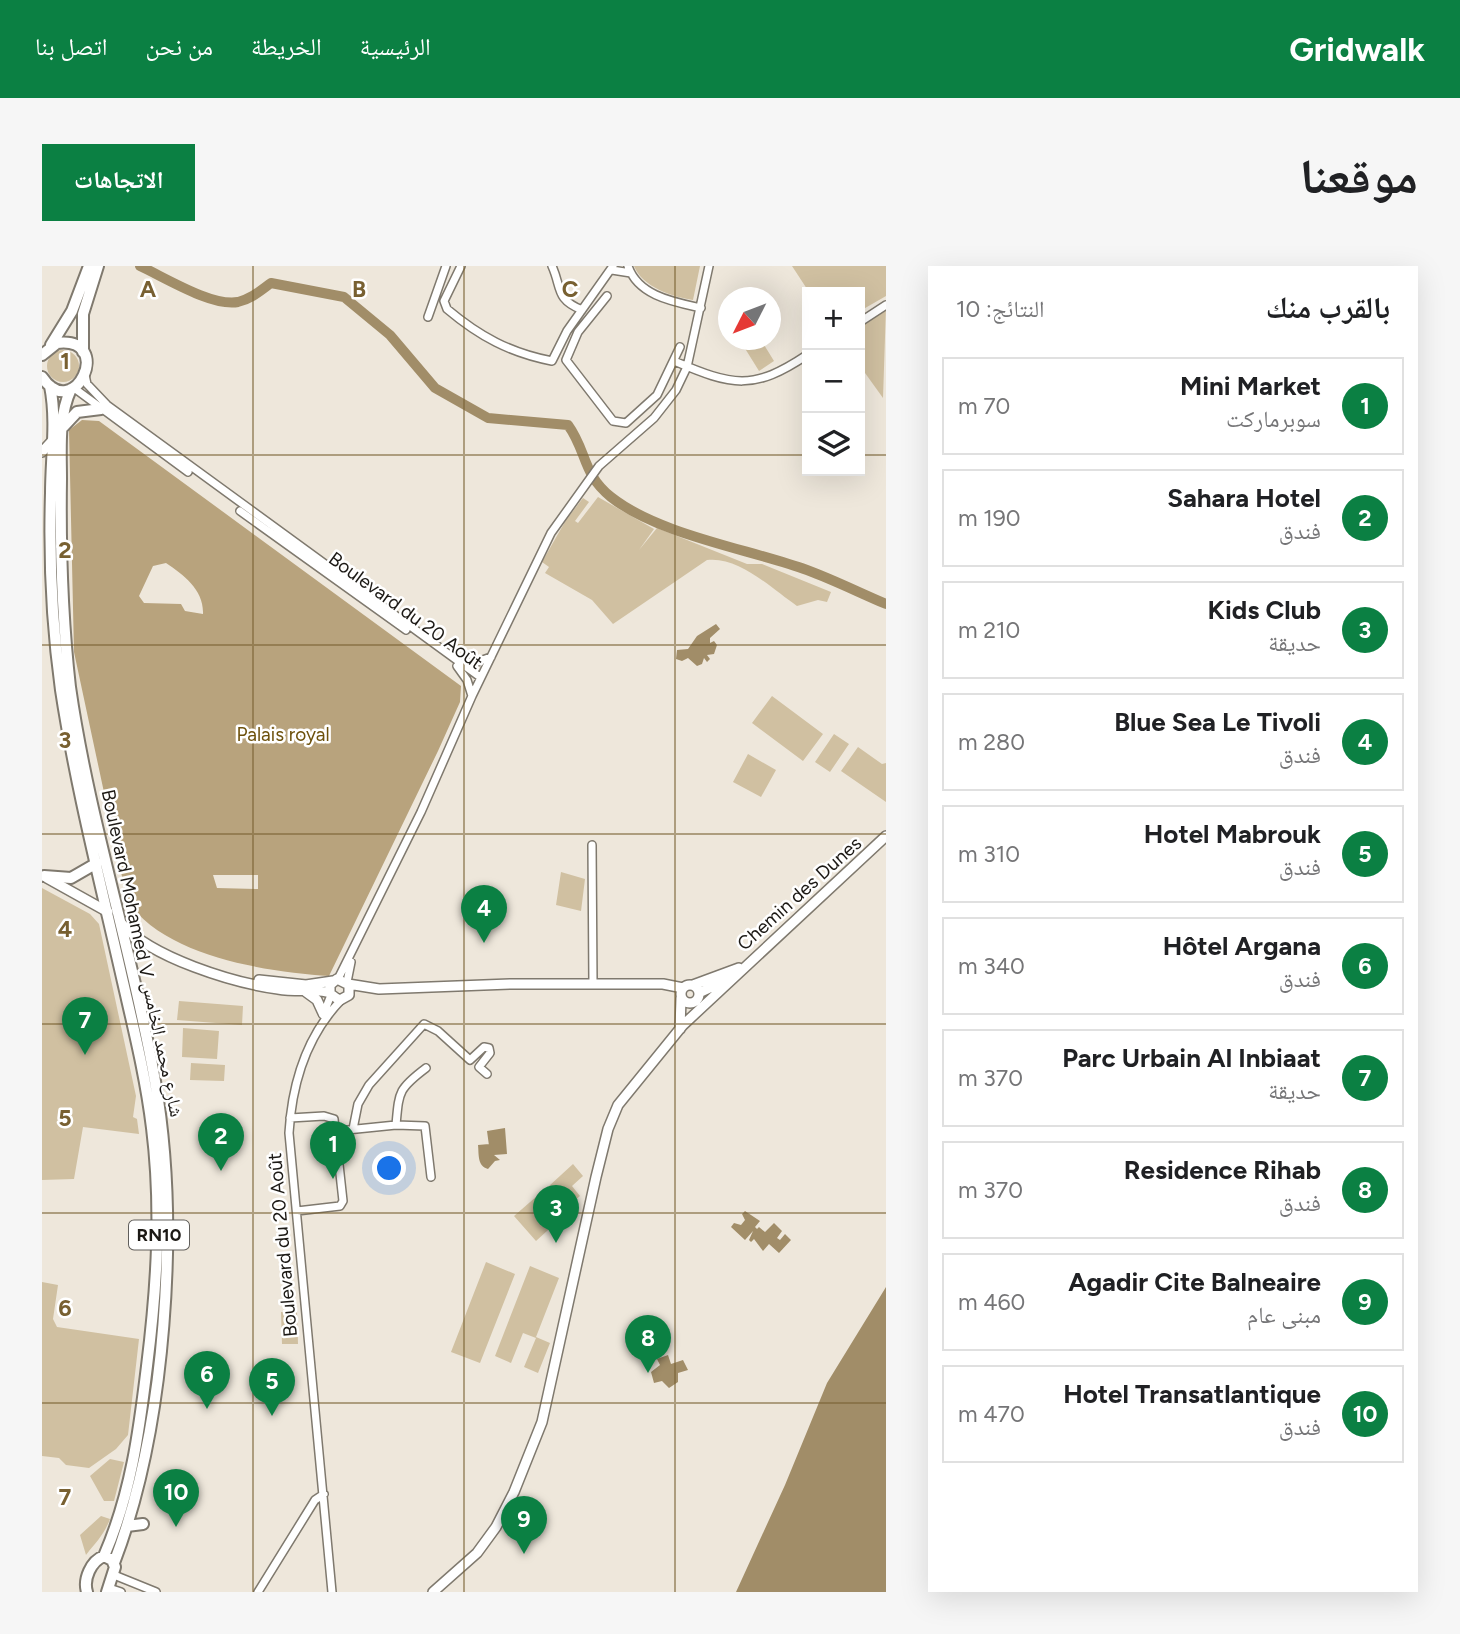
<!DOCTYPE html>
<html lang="ar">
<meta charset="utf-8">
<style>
body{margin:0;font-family:Figtree,"Noto Naskh Arabic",sans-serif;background:#f6f6f6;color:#202124;direction:rtl}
.controls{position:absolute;right:21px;top:21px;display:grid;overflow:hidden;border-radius:0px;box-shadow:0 7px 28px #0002}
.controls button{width:63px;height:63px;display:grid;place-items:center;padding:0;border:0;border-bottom:2px solid #e0e0e0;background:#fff;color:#202124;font:35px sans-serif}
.compass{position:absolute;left:676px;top:21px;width:63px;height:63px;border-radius:50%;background:#fff;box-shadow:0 7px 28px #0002;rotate:228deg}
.you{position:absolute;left:348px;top:903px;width:24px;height:24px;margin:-18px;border:5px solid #fff;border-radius:50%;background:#1a73e8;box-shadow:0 0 0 10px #1a73e833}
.badge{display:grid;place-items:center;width:46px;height:46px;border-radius:50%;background:#0b8043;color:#fff;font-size:23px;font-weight:700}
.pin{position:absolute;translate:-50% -58px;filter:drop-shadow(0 2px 4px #0008)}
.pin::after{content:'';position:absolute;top:37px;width:24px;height:21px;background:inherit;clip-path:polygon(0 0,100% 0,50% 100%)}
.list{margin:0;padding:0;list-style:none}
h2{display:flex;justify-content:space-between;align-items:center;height:91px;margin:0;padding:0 28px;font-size:30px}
h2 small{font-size:23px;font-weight:400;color:#757577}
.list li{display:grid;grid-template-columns:46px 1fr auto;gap:21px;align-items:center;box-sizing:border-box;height:98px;margin:0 14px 14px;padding:0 14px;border:2px solid #e0e0e0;border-radius:0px}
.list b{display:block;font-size:26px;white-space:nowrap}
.list p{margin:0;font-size:23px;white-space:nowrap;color:#757577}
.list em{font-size:23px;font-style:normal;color:#757577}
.icon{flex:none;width:38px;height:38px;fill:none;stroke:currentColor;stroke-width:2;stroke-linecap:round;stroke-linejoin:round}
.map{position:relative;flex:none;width:844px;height:1326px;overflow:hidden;direction:ltr;border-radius:0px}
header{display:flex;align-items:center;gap:42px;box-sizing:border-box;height:98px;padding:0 35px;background:#0b8043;color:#fff}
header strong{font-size:33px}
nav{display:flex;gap:38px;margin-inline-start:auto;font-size:24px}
.intro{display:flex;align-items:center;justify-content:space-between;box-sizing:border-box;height:168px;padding:0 42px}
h1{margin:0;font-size:49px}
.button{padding:18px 32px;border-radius:0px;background:#0b8043;color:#fff;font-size:24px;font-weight:700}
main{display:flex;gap:42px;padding:0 42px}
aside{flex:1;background:#fff;border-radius:0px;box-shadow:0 7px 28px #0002}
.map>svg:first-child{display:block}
</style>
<header>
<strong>Gridwalk</strong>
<nav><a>الرئيسية</a><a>الخريطة</a><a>من نحن</a><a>اتصل بنا</a></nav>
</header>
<div class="intro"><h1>موقعنا</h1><a class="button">الاتجاهات</a></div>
<main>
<aside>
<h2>بالقرب منك<small>النتائج: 10</small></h2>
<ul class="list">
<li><span class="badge">1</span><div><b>Mini Market</b><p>سوبرماركت</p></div><em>70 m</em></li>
<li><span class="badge">2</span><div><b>Sahara Hotel</b><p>فندق</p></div><em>190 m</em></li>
<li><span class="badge">3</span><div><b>Kids Club</b><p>حديقة</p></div><em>210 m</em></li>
<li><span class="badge">4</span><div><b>Blue Sea Le Tivoli</b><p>فندق</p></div><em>280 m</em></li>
<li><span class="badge">5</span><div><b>Hotel Mabrouk</b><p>فندق</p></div><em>310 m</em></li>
<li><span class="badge">6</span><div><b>Hôtel Argana</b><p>فندق</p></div><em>340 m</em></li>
<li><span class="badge">7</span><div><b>Parc Urbain Al Inbiaat</b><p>حديقة</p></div><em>370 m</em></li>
<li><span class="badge">8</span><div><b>Residence Rihab</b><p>فندق</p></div><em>370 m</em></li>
<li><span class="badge">9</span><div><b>Agadir Cite Balneaire</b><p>مبنى عام</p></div><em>460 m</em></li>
<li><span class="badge">10</span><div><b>Hotel Transatlantique</b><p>فندق</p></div><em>470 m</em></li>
</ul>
</aside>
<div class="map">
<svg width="844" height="1326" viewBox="0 0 844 1326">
<rect width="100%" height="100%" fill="#eee7db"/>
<path fill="#d0c0a1" d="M592 0H658L651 34C631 31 600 21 592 0Z
M750 0H844V30L818 45V26H767Z
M844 41 841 132 818 100V59Z
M703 74H719L732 95 717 105 699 76Z
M5 100a16 16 0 1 1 32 0a16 16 0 1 1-32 0Z
M556 231 612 263 597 284 615 262 705 298H720L789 326 785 336 776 334 755 340C730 323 697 290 665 294L571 358 550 334 503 307 507 301 500 296 524 254 541 232 547 236 533 255 536 257Z
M730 430 781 468 761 495 710 457Z
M792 468 807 478 788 506 773 496Z
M816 481 840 498 844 497V536L799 505Z
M706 488 734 504 719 531 691 516Z
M519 606 543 613 539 645 514 639Z
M0 622 48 648 57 658 94 830 91 851 95 853 97 868 41 861 32 913 0 914Z
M137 735 201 740 200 759 135 754Z
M141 762 177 765 175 793 140 791Z
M149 797 183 799 182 815 148 814Z
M531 898 541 910 530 920 538 930 517 948 509 939 517 931 507 920Z
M495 930 517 954 494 975 472 950Z
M444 996 473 1008 438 1097 409 1086Z
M488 1000 517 1012 494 1071 508 1077 496 1107 482 1101 494 1072 481 1067 469 1097 453 1090Z
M0 1016 16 1019 11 1053 15 1061 97 1073 86 1169 74 1183 47 1202 24 1199 17 1192 0 1190Z
M239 1046H255L256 1078H240Z
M68 1193 82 1196 72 1235H62L48 1210Z
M59 1250 68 1253C62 1269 54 1276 44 1289L38 1269Z"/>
<path fill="#b8a37d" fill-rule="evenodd" d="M40 154 57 155 419 420 418 436 396 485 287 710C226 706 122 691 85 634L32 386 27 164ZM124 297C142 309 162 324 161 348L143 345 139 338 102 337 97 330 111 300ZM216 609V623L175 622 171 609Z"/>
<path fill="#a18d68" d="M674 358 678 363 668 372V377L672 375 675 379 672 388 665 389 668 393 665 396 662 392 660 398 655 400 646 392 640 395 634 393 635 384 646 383 655 370Z
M463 862 465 888 452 889 458 894 453 895 446 903C435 900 437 888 436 879L447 878 448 887 445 865Z
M703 945 718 955 713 961 715 963 717 961 723 966 732 957 740 965 735 972 738 974 743 968 749 974 737 987 727 978 721 985 712 973 709 976 707 974 711 965 703 974 689 961 692 957 699 959 703 954 700 948Z
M844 1021V1326H694L743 1219 785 1117Z
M626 1089 629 1098 641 1094 646 1104 636 1107V1116L627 1122 620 1115 612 1117 609 1106 618 1099 615 1093Z"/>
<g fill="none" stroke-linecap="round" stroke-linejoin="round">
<path stroke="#a18d68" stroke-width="10" d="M98 0C122 11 170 41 196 36 209 33 218 25 229 17L302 31 348 69 393 122 446 152 526 159C545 185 540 208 569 231 617 269 707 283 765 304 792 314 818 327 844 338"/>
<defs>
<path id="minor" d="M419 0 402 35 405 43C437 70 468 87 510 95L525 65 571 0
M510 0C520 22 513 33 540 44
M586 0C596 30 632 36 659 42
M570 4 589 7
M565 30 536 66 524 94 571 155 584 157 615 129 638 81
M386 51 404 0
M818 56 844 39
M632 95C691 120 711 125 765 89
M43 109 45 118 65 139 438 411
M32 122 146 206
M198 245 364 364
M420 397 435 396 449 391
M415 400 425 414 430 430
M550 579 551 718
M296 713 379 546 430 430 509 267 557 200 612 152 634 124 645 101 667 0
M305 716 309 696
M281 749 289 729
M248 852 282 850 292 853 301 935 298 940 255 945
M354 859 383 860 389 911
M311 863 316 838 327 819 382 758 396 765 428 794 442 781 447 782 448 787 437 801 445 808
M295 865 354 859C357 826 356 823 384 802
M72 1309 114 1326
M67 1322 79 1326
M216 1326 273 1234 282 1228
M290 1326 247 867C250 817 265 769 300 733"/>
<path id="tertiary" d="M0 186 10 175
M5 612 66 646
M79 657C109 692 192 717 236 723 252 726 270 723 285 726 289 727 292 732 298 734L307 729V719L295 713 288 719V726
M217 714 264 719 291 715
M306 718 337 723 468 718H621L641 722
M639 728a9 9 0 1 1 18 0a9 9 0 1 1-18 0Z
M651 719 697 702
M264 726 275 734 281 747
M657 727 687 713
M638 763 639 732
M391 1326 435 1287 454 1261 472 1226 500 1156 554 911 566 863 576 839 641 759 844 570"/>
<path id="primary" d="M9 79 30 45 47 0
M41 86V48L56 0
M0 89 15 77C74 70 32 159 0 111
M8 120C15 155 9 192 9 227 7 293 10 359 19 424 34 522 59 619 81 716 92 764 104 812 110 862 120 942 115 1020 105 1100 97 1166 89 1228 62 1290
M29 123C16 151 19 183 19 213 18 283 20 351 28 421 47 554 90 683 113 815 138 959 124 1161 72 1297
M21 161 35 146 59 143
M2 610 29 612 55 597
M85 1260 101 1258
M45 1326C41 1313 49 1295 62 1290L70 1294 73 1301 65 1326"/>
</defs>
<use href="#minor" stroke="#7f796e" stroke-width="10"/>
<use href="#tertiary" stroke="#7f796e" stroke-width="12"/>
<use href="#primary" stroke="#7f796e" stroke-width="14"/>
<use href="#minor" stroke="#fff" stroke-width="7"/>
<use href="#tertiary" stroke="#fff" stroke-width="9"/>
<use href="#primary" stroke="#fff" stroke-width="10"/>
</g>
<path fill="none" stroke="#786031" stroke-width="2" stroke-opacity="0.55" d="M211 0V1326M422 0V1326M633 0V1326M0 189H765M818 189H844M0 379H844M0 568H844M0 758H844M0 947H844M0 1137H844"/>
<g text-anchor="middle" stroke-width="5" stroke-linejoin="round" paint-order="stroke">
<rect fill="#fff" stroke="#605e5b" stroke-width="2" x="87" y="954.5" width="60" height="29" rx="5"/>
<g font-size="18" font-weight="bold" fill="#1c1915">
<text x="117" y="975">RN10</text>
</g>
<g font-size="19" fill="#1c1915" stroke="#fff">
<text transform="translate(364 344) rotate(36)" y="7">Boulevard du 20 Août</text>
<text transform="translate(757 627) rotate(-42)" y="7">Chemin des Dunes</text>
<text transform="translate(101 687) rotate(78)" y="7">Boulevard Mohamed V شارع محمد الخامس</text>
<text transform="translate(240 979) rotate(-95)" y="7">Boulevard du 20 Août</text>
</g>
<g font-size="19" fill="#6d510c" stroke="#fff">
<text x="241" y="475">Palais royal</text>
</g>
</g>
<g font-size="23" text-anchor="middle" font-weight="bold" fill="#786031" stroke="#fff" stroke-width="5" stroke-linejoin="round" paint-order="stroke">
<text x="106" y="31">A</text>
<text x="317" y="31">B</text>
<text x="528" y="31">C</text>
<text x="23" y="103">1</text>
<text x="23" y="292">2</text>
<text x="23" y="482">3</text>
<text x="23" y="671">4</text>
<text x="23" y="860">5</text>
<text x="23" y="1050">6</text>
<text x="23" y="1239">7</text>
</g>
</svg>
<div class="controls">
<button>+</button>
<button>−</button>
<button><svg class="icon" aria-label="layers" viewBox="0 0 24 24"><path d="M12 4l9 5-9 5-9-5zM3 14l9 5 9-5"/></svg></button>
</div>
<svg class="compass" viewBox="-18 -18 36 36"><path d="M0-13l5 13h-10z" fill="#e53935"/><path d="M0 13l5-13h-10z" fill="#757577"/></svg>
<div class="you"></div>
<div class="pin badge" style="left:291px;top:913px">1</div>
<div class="pin badge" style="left:179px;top:905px">2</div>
<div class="pin badge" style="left:514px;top:977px">3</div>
<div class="pin badge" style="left:442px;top:677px">4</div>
<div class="pin badge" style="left:230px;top:1150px">5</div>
<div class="pin badge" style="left:165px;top:1143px">6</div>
<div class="pin badge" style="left:43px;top:789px">7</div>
<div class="pin badge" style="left:606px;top:1107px">8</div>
<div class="pin badge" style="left:482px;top:1288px">9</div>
<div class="pin badge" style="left:134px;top:1261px">10</div>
</div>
</main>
